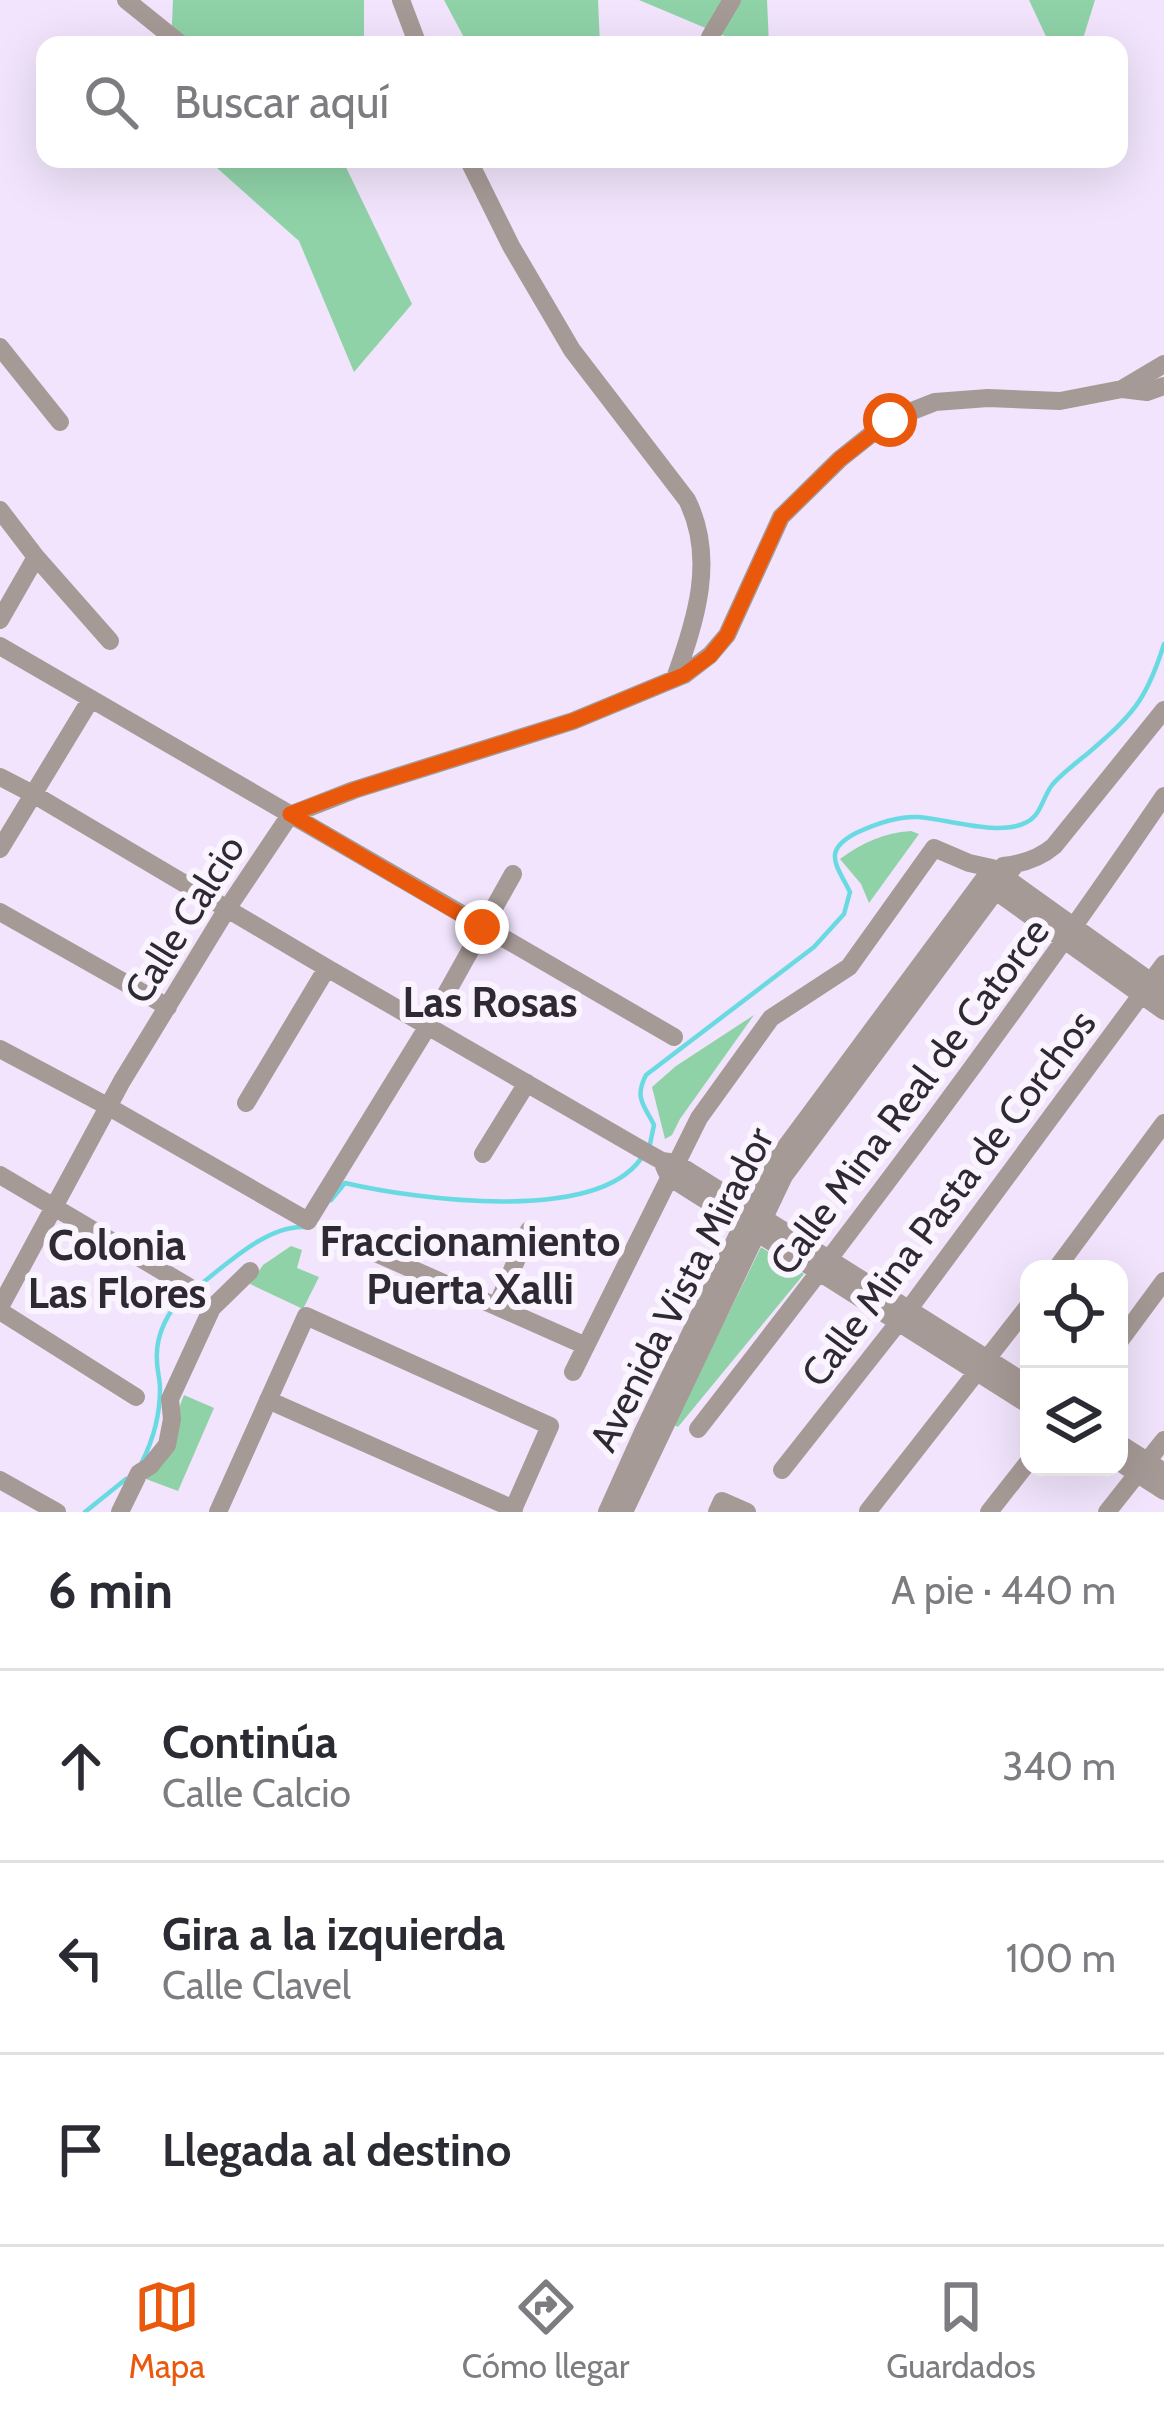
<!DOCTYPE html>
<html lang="es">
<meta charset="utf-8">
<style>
body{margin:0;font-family:Cabin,sans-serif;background:#f7f7f7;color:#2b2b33}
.controls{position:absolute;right:36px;bottom:36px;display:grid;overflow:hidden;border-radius:24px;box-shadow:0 12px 48px #0002}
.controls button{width:108px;height:108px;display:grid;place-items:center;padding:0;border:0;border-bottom:3px solid #e1e1e2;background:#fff;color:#2b2b33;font:60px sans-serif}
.stop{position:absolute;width:36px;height:36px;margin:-27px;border:9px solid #ea580c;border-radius:50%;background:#fff}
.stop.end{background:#ea580c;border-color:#fff;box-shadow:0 3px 12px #0008}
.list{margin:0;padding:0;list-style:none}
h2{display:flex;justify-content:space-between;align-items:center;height:156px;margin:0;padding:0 48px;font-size:51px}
h2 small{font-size:39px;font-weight:400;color:#7c7c81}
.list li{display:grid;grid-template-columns:78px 1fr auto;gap:36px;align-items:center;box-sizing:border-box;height:192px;padding:0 48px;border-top:3px solid #e1e1e2}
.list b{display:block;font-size:45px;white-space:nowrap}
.list p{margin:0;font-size:39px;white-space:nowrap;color:#7c7c81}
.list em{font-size:39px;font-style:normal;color:#7c7c81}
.icon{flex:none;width:66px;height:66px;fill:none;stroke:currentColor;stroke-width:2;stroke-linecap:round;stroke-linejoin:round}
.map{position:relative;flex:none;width:1164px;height:1512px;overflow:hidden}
.search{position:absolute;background:#fff;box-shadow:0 12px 48px #0002;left:36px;right:36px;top:36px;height:132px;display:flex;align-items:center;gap:30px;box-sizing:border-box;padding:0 42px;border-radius:24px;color:#7c7c81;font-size:45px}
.sheet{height:732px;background:#fff}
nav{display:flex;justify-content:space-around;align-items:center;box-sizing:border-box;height:168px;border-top:3px solid #e1e1e2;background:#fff;font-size:33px;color:#7c7c81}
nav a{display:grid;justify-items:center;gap:6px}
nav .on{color:#ea580c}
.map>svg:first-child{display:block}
</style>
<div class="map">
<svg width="1164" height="1512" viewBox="0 0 1164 1512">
<rect width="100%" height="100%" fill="#f1e4fc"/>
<path fill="#8fd2a8" d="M173 0H364V45H171Z
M444 0H598L600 45H468Z
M639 0H767L769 45H746Z
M1029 0H1095L1081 45H1050Z
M207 159H342L412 304 354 372 299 241Z
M911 831 919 834 869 903 861 884 840 859C863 842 884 833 911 831Z
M754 1015 680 1119 672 1135 665 1139 652 1087 676 1066Z
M291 1246 302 1250 297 1268 319 1277 303 1309 250 1284 263 1265Z
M761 1247 804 1274 678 1427 674 1425Z
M184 1395 214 1408 178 1491 146 1479C182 1455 169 1429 184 1395Z"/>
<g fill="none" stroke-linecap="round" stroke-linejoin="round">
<path stroke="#6adae2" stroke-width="4.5" d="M650 1144 654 1125C644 1105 634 1098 646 1075L814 947 844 914 850 892C836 864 822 851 856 833 875 824 897 816 918 817 948 819 1000 837 1027 822 1041 815 1043 797 1052 785 1062 773 1075 764 1087 754 1132 715 1146 702 1164 644
M331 1200 345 1183C414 1199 602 1226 644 1154
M197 1287C225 1266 266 1225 305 1227
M142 1462C154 1438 160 1415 160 1389 160 1379 157 1370 157 1361 155 1336 168 1309 187 1294
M85 1512 126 1479"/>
<path stroke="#a69a96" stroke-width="18" d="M126 0 182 45
M401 0 418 45
M709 45 710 37 732 0
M468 159 511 246 572 350 687 500C716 558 696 620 675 678
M0 347 60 422
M1122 389 1164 364
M0 510 36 557 110 641
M0 620 36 557
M0 646 674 1037
M0 777 33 794 327 968 637 1147 662 1161 676 1163 1029 1385
M0 849 91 699
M1003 866C1021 864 1040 858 1054 846L1164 710
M987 885 1164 1011
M0 912 168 1007
M0 1049 109 1107 308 1221 428 1026 513 874
M246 1103 327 968
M483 1154 527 1083
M664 1166 669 1177 1029 1405
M0 1175 189 1287
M353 1243 586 1346
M1056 1269 1164 1123
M497 1306 529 1230
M0 1307 122 1081 227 909 290 815 354 790 573 721 684 675 710 655 727 635 781 517 840 459 889 420 935 402 988 398 1060 401 1122 389 1147 392 1164 386
M0 1311 136 1397
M1119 1342 1164 1281
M573 1372 699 1118 771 1018 849 967 934 848 969 863 992 868 1164 991
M268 1400 514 1509
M698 1429C859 1222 1017 1013 1164 796
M1119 1443 1164 1472
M1119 1462 1164 1491
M782 1470 909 1309 1164 964
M0 1480 57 1512
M868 1511 1029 1305
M120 1512 139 1473 150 1466 167 1445 172 1419 170 1399 212 1308 250 1271
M218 1512 306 1316 550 1426 512 1512
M607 1512 643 1432 770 1168 992 868
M624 1512 784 1176 1015 865
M717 1512 722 1501 747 1512
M989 1512 1029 1461
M1107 1512 1164 1440"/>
</g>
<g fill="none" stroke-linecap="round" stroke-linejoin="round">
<path stroke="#ea580c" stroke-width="15" d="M482 927 290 814 354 790 573 721 684 675 710 656 727 635 781 517 840 459 890 420"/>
</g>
<g text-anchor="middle" stroke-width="12" stroke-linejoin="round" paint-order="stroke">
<g font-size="39" fill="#2e2932" stroke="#faf4fe">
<text transform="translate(184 919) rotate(-58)" y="14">Calle Calcio</text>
<text transform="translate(909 1096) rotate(-53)" y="14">Calle Mina Real de Catorce</text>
<text transform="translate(948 1198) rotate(-53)" y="14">Calle Mina Pasta de Corchos</text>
<text transform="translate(681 1289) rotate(-63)" y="14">Avenida Vista Mirador</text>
</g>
<g font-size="42" font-weight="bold" fill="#2e2932" stroke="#faf4fe">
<text x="490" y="1017">Las Rosas</text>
<text x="470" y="1256">Fraccionamiento<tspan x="470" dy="48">Puerta Xalli</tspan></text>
<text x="117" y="1260">Colonia<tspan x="117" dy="48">Las Flores</tspan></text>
</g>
</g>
</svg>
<div class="controls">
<button><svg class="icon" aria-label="locate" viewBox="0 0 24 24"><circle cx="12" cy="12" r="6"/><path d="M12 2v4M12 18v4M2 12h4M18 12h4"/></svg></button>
<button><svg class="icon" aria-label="layers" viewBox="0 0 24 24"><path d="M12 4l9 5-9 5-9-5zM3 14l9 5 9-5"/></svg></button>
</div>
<div class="stop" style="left:890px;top:420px"></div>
<div class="stop end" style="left:482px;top:927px"></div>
<div class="search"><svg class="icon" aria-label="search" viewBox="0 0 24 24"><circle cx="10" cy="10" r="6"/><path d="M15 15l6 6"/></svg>Buscar aquí</div>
</div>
<section class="sheet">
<h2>6 min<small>A pie · 440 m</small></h2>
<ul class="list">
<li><svg class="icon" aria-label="ahead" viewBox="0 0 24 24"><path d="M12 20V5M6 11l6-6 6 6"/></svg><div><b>Continúa</b><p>Calle Calcio</p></div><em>340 m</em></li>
<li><svg class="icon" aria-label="left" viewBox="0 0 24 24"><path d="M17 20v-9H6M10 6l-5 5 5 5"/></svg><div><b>Gira a la izquierda</b><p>Calle Clavel</p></div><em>100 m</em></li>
<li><svg class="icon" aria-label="arrive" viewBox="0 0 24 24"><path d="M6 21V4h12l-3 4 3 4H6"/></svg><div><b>Llegada al destino</b></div></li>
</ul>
</section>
<nav>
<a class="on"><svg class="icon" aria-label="map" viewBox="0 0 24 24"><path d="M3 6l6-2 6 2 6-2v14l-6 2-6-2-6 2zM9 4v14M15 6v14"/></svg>Mapa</a>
<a><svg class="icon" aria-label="directions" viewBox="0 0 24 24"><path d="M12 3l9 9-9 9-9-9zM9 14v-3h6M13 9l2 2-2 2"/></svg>Cómo llegar</a>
<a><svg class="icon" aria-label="saved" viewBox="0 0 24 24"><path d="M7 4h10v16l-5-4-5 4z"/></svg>Guardados</a>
</nav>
